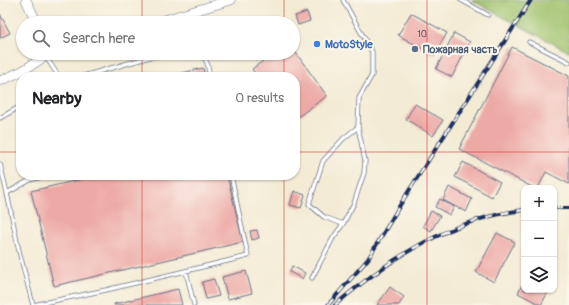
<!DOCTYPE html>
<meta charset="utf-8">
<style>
body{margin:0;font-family:Pangolin,sans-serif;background:#f6f6f6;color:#202124}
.controls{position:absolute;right:12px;bottom:12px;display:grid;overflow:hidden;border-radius:8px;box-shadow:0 1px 3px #0004}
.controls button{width:36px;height:36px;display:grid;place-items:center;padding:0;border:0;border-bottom:1px solid #e0e0e0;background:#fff;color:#202124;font:20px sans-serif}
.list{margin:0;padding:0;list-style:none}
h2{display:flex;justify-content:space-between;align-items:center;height:52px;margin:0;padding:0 16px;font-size:17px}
h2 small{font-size:13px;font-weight:400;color:#757577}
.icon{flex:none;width:22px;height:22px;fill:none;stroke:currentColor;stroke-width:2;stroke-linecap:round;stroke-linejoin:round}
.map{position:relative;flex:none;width:569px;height:305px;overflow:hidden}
.search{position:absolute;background:#fff;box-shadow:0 1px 3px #0004;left:16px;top:16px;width:284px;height:44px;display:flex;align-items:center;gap:10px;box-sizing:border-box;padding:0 14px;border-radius:22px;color:#757577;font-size:15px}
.panel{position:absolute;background:#fff;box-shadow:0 1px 3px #0004;left:16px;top:72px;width:284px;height:108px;border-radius:16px}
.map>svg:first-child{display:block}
</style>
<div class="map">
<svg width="569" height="305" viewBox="0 0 569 305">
<rect width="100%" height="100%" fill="#fbf7ec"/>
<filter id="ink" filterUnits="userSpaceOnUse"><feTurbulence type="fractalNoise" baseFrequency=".025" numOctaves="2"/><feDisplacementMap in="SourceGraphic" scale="8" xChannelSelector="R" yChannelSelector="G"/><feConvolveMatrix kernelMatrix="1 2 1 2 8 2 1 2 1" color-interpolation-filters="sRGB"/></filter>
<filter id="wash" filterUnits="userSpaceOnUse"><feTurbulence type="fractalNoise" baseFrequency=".012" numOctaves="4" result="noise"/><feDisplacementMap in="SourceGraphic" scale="16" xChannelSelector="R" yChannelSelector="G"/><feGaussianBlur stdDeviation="0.9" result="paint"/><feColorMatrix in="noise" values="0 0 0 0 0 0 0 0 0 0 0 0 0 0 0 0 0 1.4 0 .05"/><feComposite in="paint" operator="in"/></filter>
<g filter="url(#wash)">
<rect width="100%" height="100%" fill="#f3ebd4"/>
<path fill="#9fc16a" stroke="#5d7864" d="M471 0H569V52Z"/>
<g id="blocks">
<path fill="#eda9a5" d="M307 12 310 21 298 25 295 16Z
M411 13 447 33 434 55 398 35Z
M0 14 10 33 0 38Z
M454 33 470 42 452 77 436 69Z
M512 47 569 76V184L546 172 538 188H534L459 149Z
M293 49 327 96 295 119V77H258L252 69 274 53H293Z
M203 68 205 77H179L178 74Z
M415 104 443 120 433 136 406 119Z
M463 162 500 182 492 197 455 177Z
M100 175H227L243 242 54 286 31 191Z
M449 187 472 199 466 212 443 200Z
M294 191 305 195 301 208 290 205Z
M440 199 454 207 450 215 435 207Z
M431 211 440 216 431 231 423 226Z
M257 230 259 238 252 240 250 231Z
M497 233 515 242 494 282 476 272Z
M292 266 305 273 302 279 290 272Z
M246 271 252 293 228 299 222 277Z
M214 279 219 296 206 299 202 282Z
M524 281V290H549L541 305 518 293Z
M390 287 404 297 399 305H377Z
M178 289 182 305H114V304Z"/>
</g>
</g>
<g filter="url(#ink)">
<use href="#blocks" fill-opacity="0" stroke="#677187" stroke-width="1"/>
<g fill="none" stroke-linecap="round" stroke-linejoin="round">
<defs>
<path id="service" d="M343 0 372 52V75L359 98 358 127 365 161 364 173 354 203 343 224 324 217 309 204 323 161 344 138 358 127
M461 0 488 15
M529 42 569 62
M202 53 207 63 210 77
M46 57 59 77
M80 77 164 53
M0 118 21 106
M0 164 7 193
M49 175 30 180 7 193 19 251 33 305 106 290 248 256 231 175
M186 271 194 305
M312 278 333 238 343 224"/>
<path id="tertiary" d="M26 0 37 23
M154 23 231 0
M0 81 22 71 46 56 55 53"/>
</defs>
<use href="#service" stroke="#677187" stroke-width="5"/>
<use href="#tertiary" stroke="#677187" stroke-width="10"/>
<use href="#service" stroke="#fff" stroke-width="3.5"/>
<use href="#tertiary" stroke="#fff" stroke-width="9"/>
<defs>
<path id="rail" d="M554 208H569
M328 305 368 259 403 200 531 0
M335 305C389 259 452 218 524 210"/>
</defs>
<use href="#rail" stroke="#1b2f5e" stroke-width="4"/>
<use href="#rail" stroke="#fbf7ec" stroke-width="2.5" stroke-dasharray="8" stroke-linecap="butt"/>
</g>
</g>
<path fill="none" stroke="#d62828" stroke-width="1" stroke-opacity="0.55" d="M142 0V23M284 0V23M427 0V305M142 53V77M284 53V77M0 152H21M295 152H569M142 175V305M284 175V305"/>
<circle fill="#3f7fe0" stroke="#fbf7ec" stroke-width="1.5" cx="317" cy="44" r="4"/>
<circle fill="#5c6f8a" stroke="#fbf7ec" stroke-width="1.5" cx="415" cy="49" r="4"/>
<g text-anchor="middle" stroke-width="4" stroke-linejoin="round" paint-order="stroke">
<g font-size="9" fill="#504e70">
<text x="422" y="37">10</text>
</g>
<g font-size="11" font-weight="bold" fill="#366cbe" stroke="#fbf7ec" text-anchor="start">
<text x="325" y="48">MotoStyle</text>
</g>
<g font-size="11" font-weight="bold" fill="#4e5e75" stroke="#fbf7ec" text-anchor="start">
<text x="423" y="53">Пожарная часть</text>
</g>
</g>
</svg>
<div class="controls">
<button>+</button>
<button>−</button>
<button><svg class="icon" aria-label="layers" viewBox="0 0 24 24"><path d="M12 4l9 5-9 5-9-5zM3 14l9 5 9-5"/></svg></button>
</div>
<div class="search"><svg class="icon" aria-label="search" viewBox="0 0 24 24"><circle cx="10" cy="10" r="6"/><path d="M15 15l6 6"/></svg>Search here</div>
<section class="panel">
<h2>Nearby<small>0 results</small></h2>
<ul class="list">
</ul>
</section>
</div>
